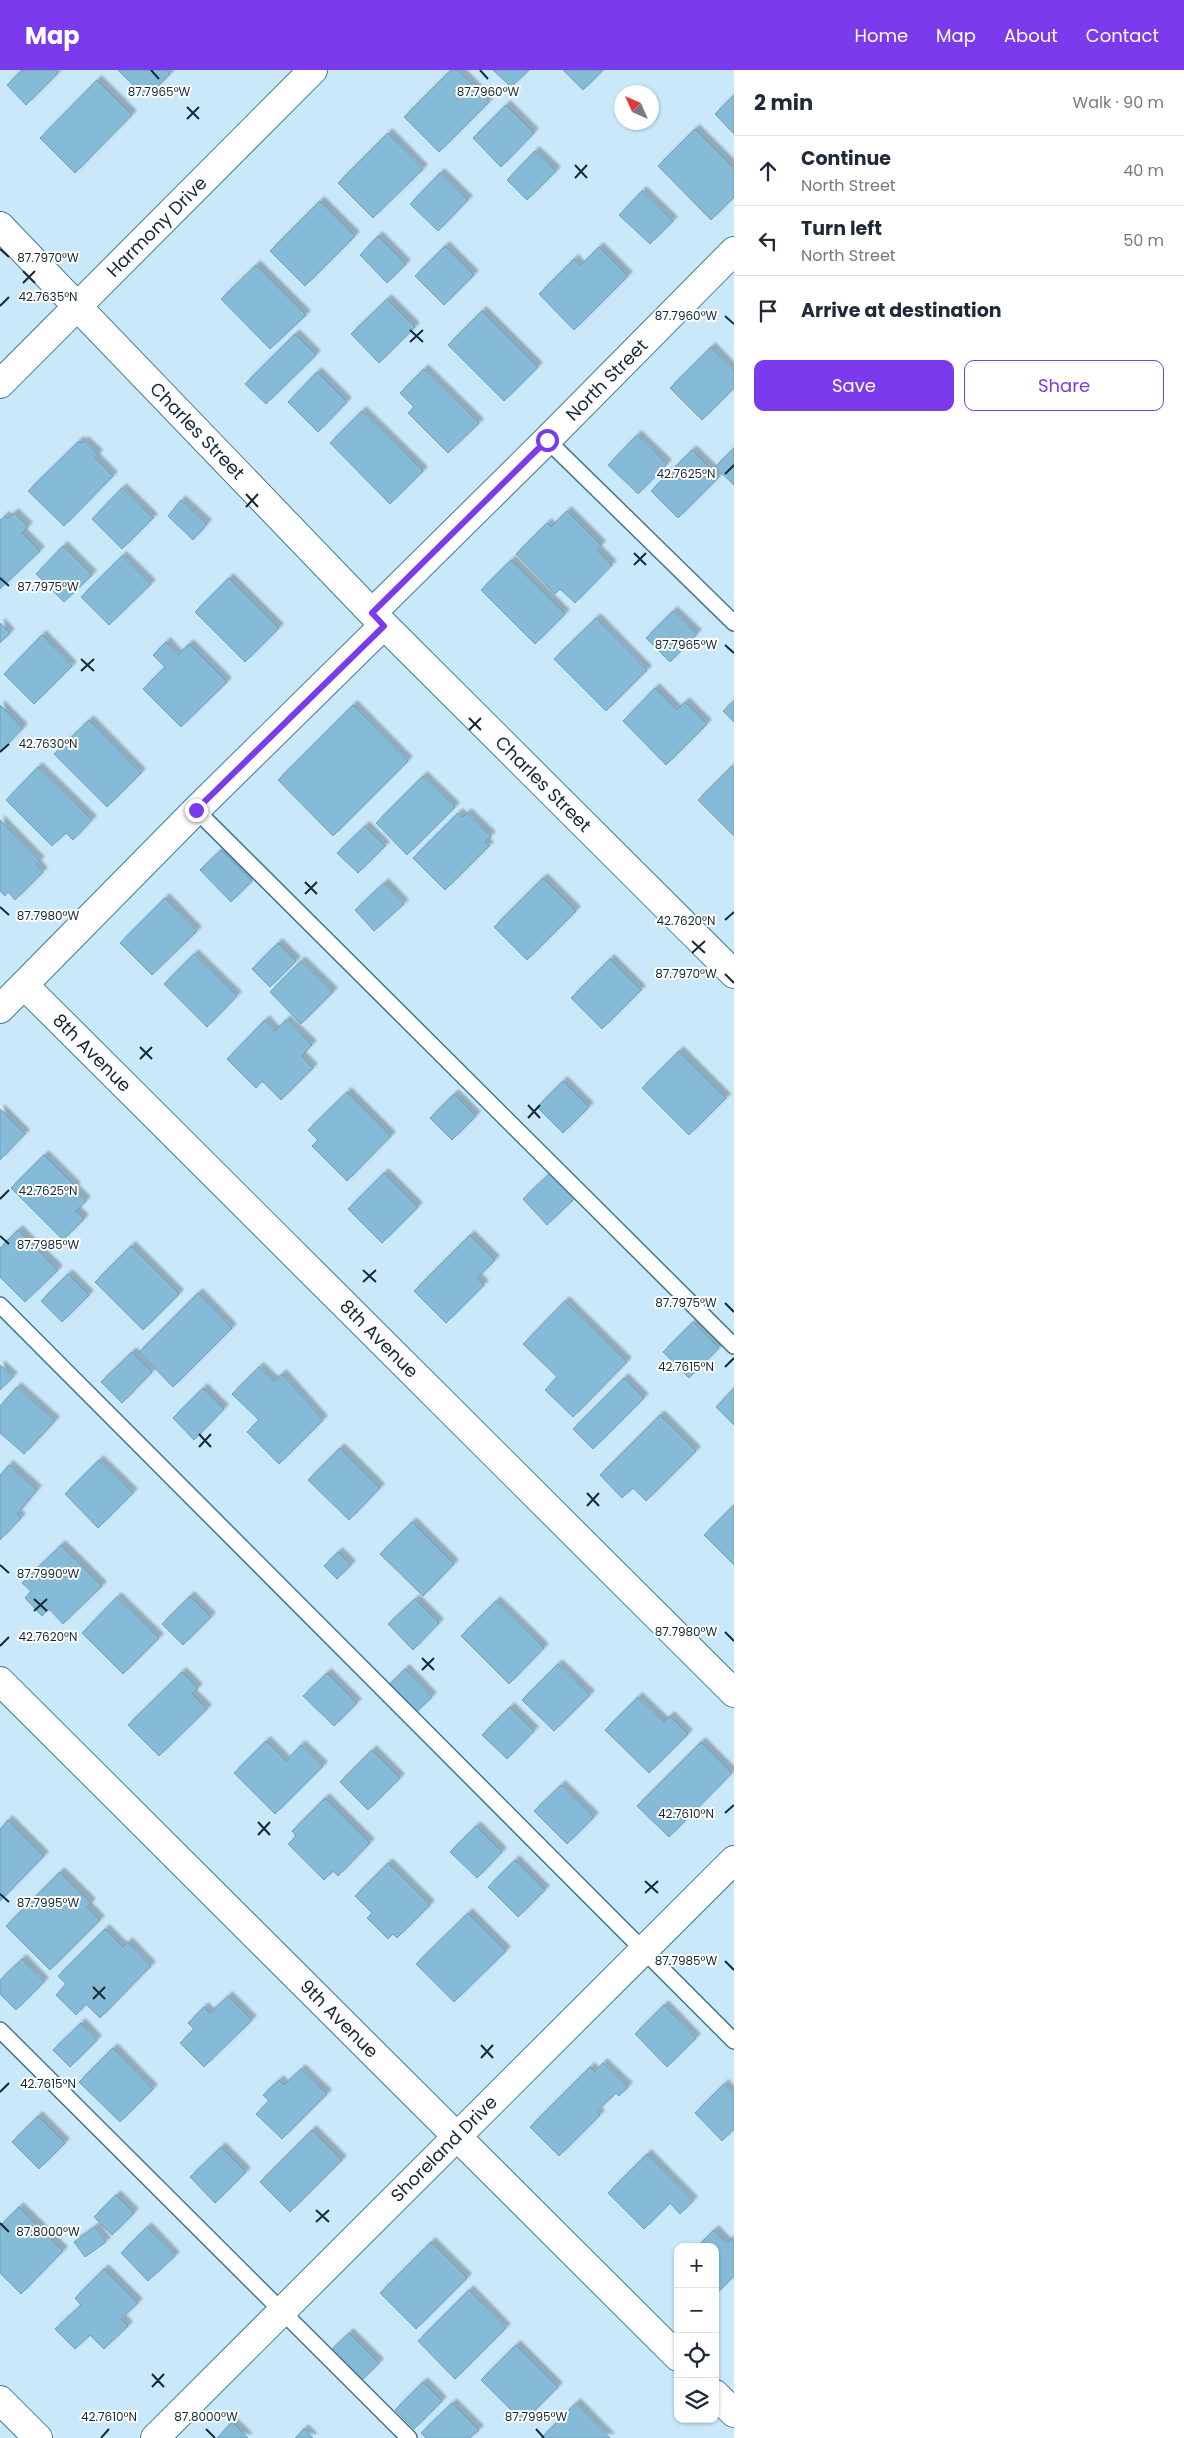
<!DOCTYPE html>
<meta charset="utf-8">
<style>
body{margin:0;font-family:Poppins,sans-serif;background:#f2f2f3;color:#1f2937}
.controls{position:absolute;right:15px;bottom:15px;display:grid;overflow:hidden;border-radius:10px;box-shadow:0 1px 4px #0004}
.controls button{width:45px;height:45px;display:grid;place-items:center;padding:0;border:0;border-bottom:1px solid #e0e1e3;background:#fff;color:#1f2937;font:25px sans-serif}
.compass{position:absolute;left:614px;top:15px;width:45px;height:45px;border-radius:50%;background:#fff;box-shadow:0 1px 4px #0004;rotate:315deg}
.stop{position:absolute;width:15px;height:15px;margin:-11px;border:4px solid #7c3aed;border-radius:50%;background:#fff}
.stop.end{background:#7c3aed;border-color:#fff;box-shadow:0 1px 5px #0008}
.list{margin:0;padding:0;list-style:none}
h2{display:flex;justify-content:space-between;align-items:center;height:65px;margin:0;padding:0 20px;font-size:21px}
h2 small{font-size:16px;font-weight:400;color:#747a83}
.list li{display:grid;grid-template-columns:32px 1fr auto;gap:15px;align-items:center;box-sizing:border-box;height:70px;padding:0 20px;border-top:1px solid #e0e1e3}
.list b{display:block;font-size:19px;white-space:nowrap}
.list p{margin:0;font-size:16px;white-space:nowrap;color:#747a83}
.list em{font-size:16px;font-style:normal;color:#747a83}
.actions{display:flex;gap:10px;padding:15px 20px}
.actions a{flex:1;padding:11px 0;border:1px solid #7c3aed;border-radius:10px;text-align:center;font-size:18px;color:#7c3aed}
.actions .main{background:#7c3aed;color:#fff}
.icon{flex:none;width:28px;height:28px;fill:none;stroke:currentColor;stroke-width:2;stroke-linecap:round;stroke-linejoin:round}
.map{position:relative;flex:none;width:734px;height:2368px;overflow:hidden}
header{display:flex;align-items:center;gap:30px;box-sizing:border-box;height:70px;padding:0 25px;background:#7c3aed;color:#fff}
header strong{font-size:24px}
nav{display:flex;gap:28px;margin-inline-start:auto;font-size:18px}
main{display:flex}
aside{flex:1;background:#fff}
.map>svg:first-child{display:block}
</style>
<header>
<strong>Map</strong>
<nav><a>Home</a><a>Map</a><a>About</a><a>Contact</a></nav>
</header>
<main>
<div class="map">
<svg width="734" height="2368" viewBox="0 0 734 2368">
<defs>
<filter id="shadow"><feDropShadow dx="4.5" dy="-4.5" stdDeviation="1" flood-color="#0004"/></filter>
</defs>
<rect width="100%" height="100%" fill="#c9e9fb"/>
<path fill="#86bbd7" stroke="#6da2bd" filter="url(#shadow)" d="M22 0H55L58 3 26 35 7 15Z
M118 0H166L170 4 146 28Z
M451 0H458L489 32 439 82 404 47Z
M493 0H529L511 17Z
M563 0H603L583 20Z
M97 10 132 45 75 103 40 68Z
M734 25V64L715 44Z
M506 35 534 63 501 97 473 68Z
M695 59 734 98V127L711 150 658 96Z
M388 63 423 99 373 148 338 113Z
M535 81 556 101 527 130 507 110Z
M440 103 468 130 438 161 410 134Z
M642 121 673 151 650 174 619 145Z
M320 131 355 166 305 216 270 181Z
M378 166 406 194 387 213 360 185Z
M445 176 474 205 444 235 415 206Z
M599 177 628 206 574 260 539 224 574 189 580 196Z
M256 195 306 245 270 279 221 229Z
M387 229 415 257 379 293 351 264Z
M482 241 538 297 504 331 448 275Z
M295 264 316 285 266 334 245 314Z
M711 277 734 301V318L702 350 670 318Z
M424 299 479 353 448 383 408 343 414 337 400 323Z
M317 302 347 332 318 362 288 332Z
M362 341 423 401 390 434 330 373Z
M637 365 667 394 638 424 608 395Z
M79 371 82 373 84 371 98 384 95 388 113 406 64 456 28 421Z
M734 378V415L715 397Z
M692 380 719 407 678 448 651 421Z
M122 418 153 448 122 479 92 449Z
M181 430 207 454 193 470 168 446Z
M567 441 601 475 597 480 612 495 575 533 560 519 555 524 516 484 547 453 551 457Z
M14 443 28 457 22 463 40 481 0 519V450L5 446 8 449Z
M63 476 92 505 64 532 36 504Z
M122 486 151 514 109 555 81 527Z
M511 490 565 544 535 574 481 520Z
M229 508 279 558 245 592 195 542Z
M673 541 697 564 670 592 646 568Z
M596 548 647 600 606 641 554 589Z
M0 553 10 563 0 573Z
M42 565 72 596 34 634 4 604Z
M166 572 178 585 189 574 227 612 181 657 143 619 165 597 153 585Z
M655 618 677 640 685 632 707 654 666 695 623 651Z
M734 631V652L723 641Z
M0 635 23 658 0 682Z
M353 635 408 691 333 766 278 710Z
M89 650 141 703 107 737 54 684Z
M732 696 734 699V766L698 730Z
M38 697 92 750 73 770 66 763 52 776 6 730Z
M423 706 455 737 407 785 376 753Z
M458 743 463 747 467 743 491 766 485 772 489 776 445 820 413 788Z
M0 750 40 791 36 794 43 802 15 830 8 822 5 826 0 821Z
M365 756 385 776 358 803 337 783Z
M221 780 252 811 231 832 200 800Z
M543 808 576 841 527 890 494 857Z
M384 813 404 834 374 861 355 840Z
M165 828 197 861 152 905 120 873Z
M278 873 296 891 270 917 252 899Z
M194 884 237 926 207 957 164 914Z
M610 889 641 920 602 959 571 928Z
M301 891 333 922 301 954 270 922Z
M265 950 275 961 286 950 312 975 301 986 313 998 281 1030 262 1011 256 1018 227 989Z
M679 981 726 1028 689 1065 642 1018Z
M563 1011 589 1037 563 1063 537 1037Z
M347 1022 391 1066 347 1111 312 1076 318 1070 308 1060Z
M454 1024 476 1046 452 1070 430 1048Z
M0 1039 25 1064 0 1090Z
M44 1085 76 1117 74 1119 86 1131 76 1141 84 1149 63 1170 11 1118Z
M384 1103 418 1137 382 1173 348 1139Z
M550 1103 574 1129 547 1155 523 1129Z
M18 1160 58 1200 25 1232 0 1207V1178Z
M470 1165 495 1190 477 1208 484 1215 446 1253 414 1221Z
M131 1176 179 1224 143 1260 95 1212Z
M68 1204 89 1225 62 1252 41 1231Z
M198 1223 232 1258 173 1317 139 1282Z
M565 1231 627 1292 573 1347 545 1320 557 1307 523 1274Z
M693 1252 719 1278 689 1308 663 1282Z
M132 1282 152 1302 122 1333 101 1312Z
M0 1295 13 1307 0 1320Z
M259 1297 274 1311 282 1304 323 1350 279 1394 247 1362 259 1350 232 1324Z
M624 1308 644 1328 593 1379 573 1359Z
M17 1317 55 1351 24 1384 0 1363V1336Z
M203 1318 224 1339 194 1370 173 1348Z
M734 1318V1355L716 1337Z
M660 1345 696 1381 646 1431 633 1418 622 1428 600 1405Z
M340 1378 380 1418 349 1450 308 1410Z
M99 1390 133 1423 98 1458 65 1424Z
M9 1395 37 1420 17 1444 21 1448 0 1470V1405Z
M734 1435V1495L704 1465Z
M412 1452 454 1494 423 1526 380 1484Z
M61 1475 102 1516 63 1554 49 1539 42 1546 25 1528 31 1521 22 1513Z
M338 1482 351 1495 337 1509 324 1496Z
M190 1526 211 1547 183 1575 162 1554Z
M117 1527 159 1568 123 1604 82 1563Z
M415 1529 439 1553 413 1580 388 1554Z
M496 1531 544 1578 509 1614 461 1566Z
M558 1594 590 1625 554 1661 522 1630Z
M405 1599 432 1627 412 1646 385 1619Z
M182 1602 198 1618 192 1624 207 1639 159 1686 128 1655Z
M327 1603 357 1633 334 1656 303 1626Z
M638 1627 664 1652 670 1646 688 1664 649 1703 605 1660Z
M510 1637 534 1661 507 1689 482 1665Z
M266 1671 286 1691 301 1675 323 1696 275 1744 234 1703Z
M701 1672 732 1703 669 1767 637 1736Z
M372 1680 400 1708 368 1740 340 1712Z
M561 1715 594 1747 567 1774 534 1741Z
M325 1728 370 1773 338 1806 333 1801 324 1810 288 1774 296 1766 292 1761Z
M8 1750 44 1786 0 1831V1759Z
M476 1756 502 1782 477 1808 450 1782Z
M515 1790 545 1820 518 1847 488 1817Z
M388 1793 430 1835 397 1868 393 1864 388 1869 367 1848 372 1843 355 1826Z
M60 1802 91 1833 87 1837 100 1850 50 1900 6 1856Z
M468 1843 506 1881 454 1932 416 1894Z
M105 1859 123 1877 128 1872 151 1896 100 1948 86 1934 76 1945 56 1925 66 1914 58 1906Z
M22 1889 44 1912 16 1940 0 1924V1910Z
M228 1926 252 1950 204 1997 180 1973 194 1959 188 1953 204 1937 210 1943Z
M664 1935 696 1968 667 1997 635 1964Z
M81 1953 97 1970 70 1997 53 1980Z
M113 1978 153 2019 120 2052 79 2012Z
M603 1993 628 2017 619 2026 616 2023 597 2041 600 2045 559 2086 530 2057 590 1997 595 2002Z
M301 1999 327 2024 282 2069 256 2044 269 2031 263 2025 279 2010 284 2015Z
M724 2014 734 2025V2059L722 2071 695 2043Z
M38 2046 65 2073 39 2099 12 2072Z
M312 2060 342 2090 290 2142 260 2112Z
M221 2077 246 2102 215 2133 190 2107Z
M647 2084 693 2131 680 2144 670 2133 644 2159 608 2123Z
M116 2125 134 2143 112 2165 94 2147Z
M19 2137 63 2181 21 2224 0 2203V2156Z
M95 2157 106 2172 85 2187 74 2172Z
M147 2157 175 2186 148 2211 121 2183Z
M714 2160 727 2173 731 2169 734 2172V2206L715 2225V2177H697Z
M431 2172 467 2208 416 2259 380 2223Z
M104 2199 138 2233 121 2249 128 2256 104 2279 90 2265 75 2279 55 2259 81 2235 75 2228Z
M469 2220 506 2258 455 2309 418 2271Z
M349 2263 379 2293 360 2312 329 2282Z
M516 2275 558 2317 523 2352 481 2310Z
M423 2312 442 2331 414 2359 395 2340Z
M452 2333 479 2360 470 2368H426L421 2363Z
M576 2333 610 2368H541Z
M232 2352 248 2368H217Z
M304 2359 313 2368H295Z"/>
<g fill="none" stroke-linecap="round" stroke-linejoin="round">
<defs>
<path id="service" d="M547 370 734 553
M196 740 734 1276
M0 1235 734 1971
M0 1960 409 2368"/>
<path id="minor" d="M0 156 372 543 734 904
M0 314 313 0
M372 543 547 370 734 181
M24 915 734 1623
M0 939 196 740 384 555
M0 1611 678 2287
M715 2324 734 2343
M0 2330 38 2368
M155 2368 734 1790"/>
</defs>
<use href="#service" stroke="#447892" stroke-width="18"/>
<use href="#minor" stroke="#447892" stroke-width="30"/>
<use href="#service" stroke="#fff" stroke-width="15"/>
<use href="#minor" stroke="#fff" stroke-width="28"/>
</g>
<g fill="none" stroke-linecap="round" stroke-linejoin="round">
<path stroke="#7c3aed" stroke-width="6" d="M196 740 384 556 372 543 547 370"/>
</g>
<path fill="none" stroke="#142a35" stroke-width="2" d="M151 0 159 9M480 0 488 9M187 37 199 49M187 49 199 37M575 95 587 108M575 108 587 95M0 179 9 187M23 201 35 213M23 213 35 201M0 236 9 227M725 246 734 254M410 260 423 272M410 272 423 260M725 404 734 395M246 424 258 437M246 437 258 424M634 483 646 495M634 495 646 483M0 508 9 516M725 575 734 583M81 589 94 601M81 601 94 589M469 648 481 660M469 660 481 648M0 682 9 674M305 812 317 824M305 824 317 812M0 837 9 845M725 850 734 842M692 871 705 883M692 883 705 871M725 904 734 913M140 977 152 989M140 989 152 977M528 1035 540 1048M528 1048 540 1035M0 1129 9 1120M0 1166 9 1174M363 1200 376 1212M363 1212 376 1200M725 1233 734 1242M725 1297 734 1288M199 1364 211 1377M199 1377 211 1364M587 1423 599 1436M587 1436 599 1423M0 1495 9 1503M34 1529 47 1541M34 1541 47 1529M725 1562 734 1571M0 1576 9 1567M422 1588 434 1600M422 1600 434 1588M725 1743 734 1735M258 1752 270 1765M258 1765 270 1752M645 1811 658 1823M645 1823 658 1811M0 1824 9 1832M725 1891 734 1900M93 1917 105 1929M93 1929 105 1917M481 1975 493 1988M481 1988 493 1975M0 2022 9 2013M316 2140 329 2152M316 2152 329 2140M0 2153 9 2162M152 2304 164 2317M152 2317 164 2304M206 2359 215 2368M536 2359 544 2368M101 2368 109 2359"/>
<g text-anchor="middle" stroke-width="4" stroke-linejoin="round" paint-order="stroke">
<g font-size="18" fill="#142a35" stroke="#fff">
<text transform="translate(157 157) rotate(-45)" y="6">Harmony Drive</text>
<text transform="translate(607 310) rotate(-45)" y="6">North Street</text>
<text transform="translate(197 361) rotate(46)" y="6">Charles Street</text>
<text transform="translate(543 714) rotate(45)" y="6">Charles Street</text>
<text transform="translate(92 983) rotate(45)" y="6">8th Avenue</text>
<text transform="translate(379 1269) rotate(45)" y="6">8th Avenue</text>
<text transform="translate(339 1949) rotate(45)" y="6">9th Avenue</text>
<text transform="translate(444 2079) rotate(-45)" y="6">Shoreland Drive</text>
</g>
</g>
<g font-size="12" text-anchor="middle" fill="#142a35" stroke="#fff" stroke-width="4" stroke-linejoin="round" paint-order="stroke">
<text x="159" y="26">87.7965°W</text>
<text x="488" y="26">87.7960°W</text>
<text x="48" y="192">87.7970°W</text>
<text x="48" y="231">42.7635°N</text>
<text x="686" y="250">87.7960°W</text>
<text x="686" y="408">42.7625°N</text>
<text x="48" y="521">87.7975°W</text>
<text x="686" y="579">87.7965°W</text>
<text x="48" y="678">42.7630°N</text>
<text x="48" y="850">87.7980°W</text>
<text x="686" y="855">42.7620°N</text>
<text x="686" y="908">87.7970°W</text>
<text x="48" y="1125">42.7625°N</text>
<text x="48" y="1179">87.7985°W</text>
<text x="686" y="1237">87.7975°W</text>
<text x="686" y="1301">42.7615°N</text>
<text x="48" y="1508">87.7990°W</text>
<text x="686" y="1566">87.7980°W</text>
<text x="48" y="1571">42.7620°N</text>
<text x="686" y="1748">42.7610°N</text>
<text x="48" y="1837">87.7995°W</text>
<text x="686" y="1895">87.7985°W</text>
<text x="48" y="2018">42.7615°N</text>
<text x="48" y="2166">87.8000°W</text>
<text x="109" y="2351">42.7610°N</text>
<text x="206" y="2351">87.8000°W</text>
<text x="536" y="2351">87.7995°W</text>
</g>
</svg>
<div class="controls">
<button>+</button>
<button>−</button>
<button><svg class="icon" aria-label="locate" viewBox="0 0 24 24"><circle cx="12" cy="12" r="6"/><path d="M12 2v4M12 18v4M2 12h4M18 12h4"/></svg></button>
<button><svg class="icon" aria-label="layers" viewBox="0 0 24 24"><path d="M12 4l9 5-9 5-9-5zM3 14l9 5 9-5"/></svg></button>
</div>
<svg class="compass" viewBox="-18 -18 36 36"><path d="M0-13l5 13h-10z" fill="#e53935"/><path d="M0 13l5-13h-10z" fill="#747a83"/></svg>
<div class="stop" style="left:547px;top:370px"></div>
<div class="stop end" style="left:196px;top:740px"></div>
</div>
<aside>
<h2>2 min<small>Walk · 90 m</small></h2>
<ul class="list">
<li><svg class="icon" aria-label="ahead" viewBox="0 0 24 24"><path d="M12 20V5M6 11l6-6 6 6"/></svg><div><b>Continue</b><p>North Street</p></div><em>40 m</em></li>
<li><svg class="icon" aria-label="left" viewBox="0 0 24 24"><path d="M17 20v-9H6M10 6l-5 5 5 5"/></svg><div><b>Turn left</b><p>North Street</p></div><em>50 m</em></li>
<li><svg class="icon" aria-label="arrive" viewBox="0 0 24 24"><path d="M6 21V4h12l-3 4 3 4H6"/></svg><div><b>Arrive at destination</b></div></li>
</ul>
<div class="actions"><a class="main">Save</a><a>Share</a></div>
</aside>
</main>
